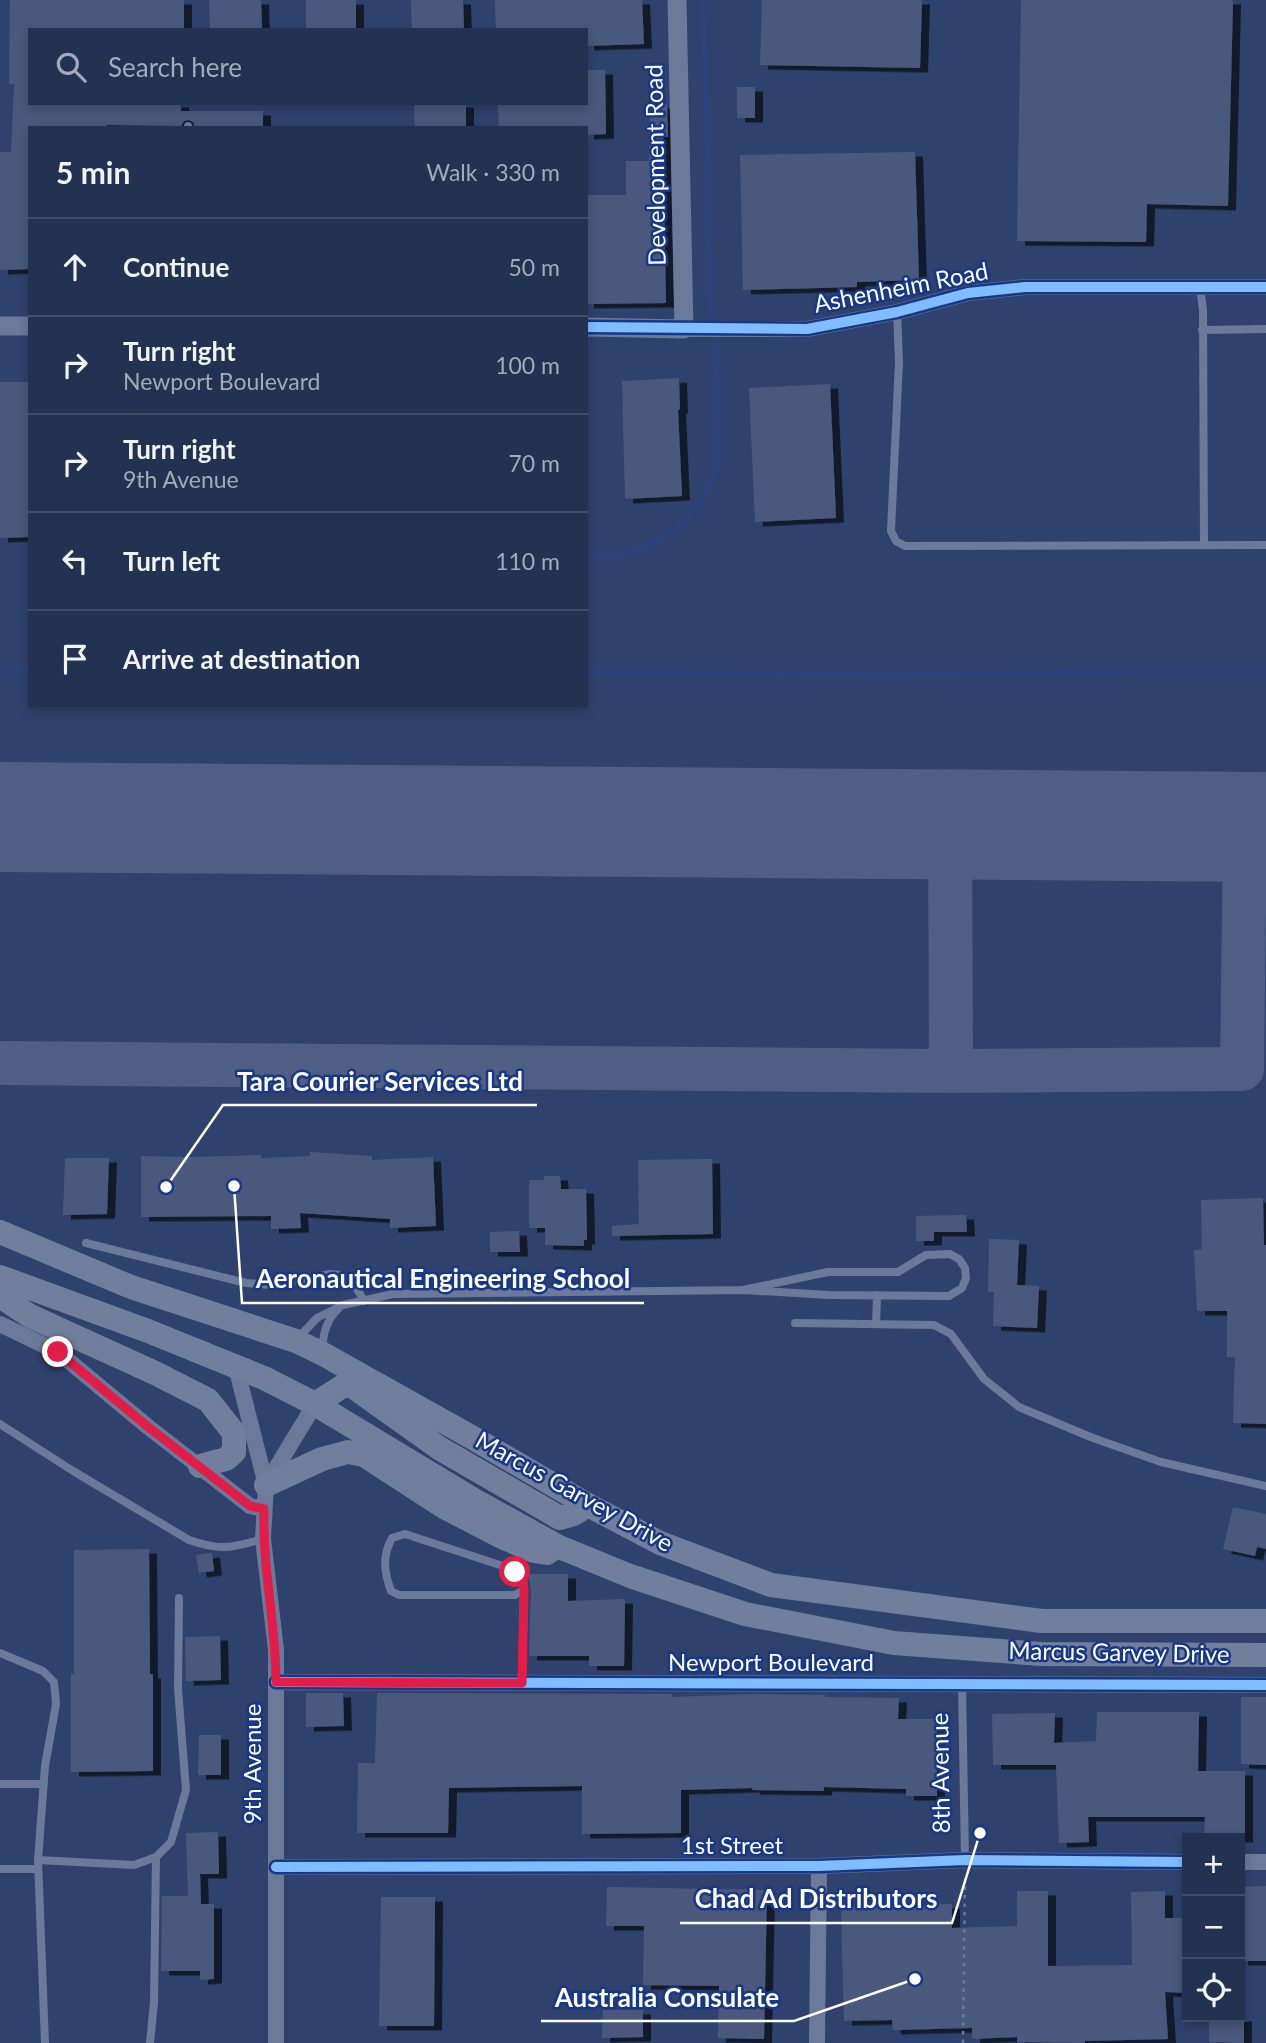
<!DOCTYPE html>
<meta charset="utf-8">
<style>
body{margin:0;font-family:Lato,sans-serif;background:#2f3e5c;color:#f1f3f6}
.controls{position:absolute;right:21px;bottom:21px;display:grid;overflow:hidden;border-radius:0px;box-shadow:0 4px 10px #0003}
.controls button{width:63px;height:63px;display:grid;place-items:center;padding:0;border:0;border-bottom:2px solid #404d69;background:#233252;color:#f1f3f6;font:35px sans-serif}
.stop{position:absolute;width:21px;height:21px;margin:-16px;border:5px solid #e11d48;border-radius:50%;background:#fff}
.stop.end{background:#e11d48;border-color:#fff;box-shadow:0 2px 7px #0008}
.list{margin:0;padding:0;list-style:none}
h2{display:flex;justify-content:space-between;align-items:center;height:91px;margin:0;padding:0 28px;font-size:30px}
h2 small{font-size:23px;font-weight:400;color:#a3aab8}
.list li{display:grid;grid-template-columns:46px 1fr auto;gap:21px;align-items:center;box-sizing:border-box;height:98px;padding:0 28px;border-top:2px solid #404d69}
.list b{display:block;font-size:26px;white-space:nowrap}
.list p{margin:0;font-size:23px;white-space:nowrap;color:#a3aab8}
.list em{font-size:23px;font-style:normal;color:#a3aab8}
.icon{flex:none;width:38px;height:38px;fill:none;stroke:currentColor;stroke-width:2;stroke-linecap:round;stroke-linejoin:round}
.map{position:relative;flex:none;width:1266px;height:2043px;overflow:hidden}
.search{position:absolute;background:#233252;box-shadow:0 4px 10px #0003;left:28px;top:28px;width:560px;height:77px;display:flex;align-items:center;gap:18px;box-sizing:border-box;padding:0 24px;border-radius:0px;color:#a3aab8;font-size:26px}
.panel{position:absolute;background:#233252;box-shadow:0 4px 10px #0003;left:28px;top:126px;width:560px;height:581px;border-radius:0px}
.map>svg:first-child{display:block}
</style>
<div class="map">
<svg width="1266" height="2043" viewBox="0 0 1266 2043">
<defs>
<filter id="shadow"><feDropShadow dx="8" dy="4.5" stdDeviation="0" flood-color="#0009"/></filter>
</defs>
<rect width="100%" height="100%" fill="#2f426d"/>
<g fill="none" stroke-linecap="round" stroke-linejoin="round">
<path stroke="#2a437c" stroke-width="5" d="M703 0 711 315
M586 555 609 556 638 550 670 534 703 500 716 471 717 367 714 342
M0 671H30
M586 672 896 674 1266 671"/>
<path stroke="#4e5e84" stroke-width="44" d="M950 824 951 1071
M0 1063 951 1071 1242 1069 1245 827"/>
<path stroke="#4e5e84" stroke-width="110" d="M0 817 1266 827"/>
</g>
<path fill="#4a597c" filter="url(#shadow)" d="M10 0H184V30H30V103H181V111H263V128H202V126H195L193 122 189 120 184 121 181 126 107 125V128H30V269L0 270V152H11L14 84H9Z
M209 0H261L262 30H210Z
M306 0H356V30H306Z
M411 0H463L464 30H412Z
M495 0H642L644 44 586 46V30H496Z
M762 0H922L920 68 760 65Z
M1021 0H1233L1228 206 1147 204 1146 242 1017 241Z
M586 70H605L606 134 586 135V128H499L498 103H586Z
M737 87H755V118H737Z
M414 103H466V128H415Z
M650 104H667L668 137H663L666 303 586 304V195H626V161H649Z
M915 152 919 280 857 282V287L743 290 740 155Z
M679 378 680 409 678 410 682 496 625 499 622 381Z
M0 382H30V537L0 538Z
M830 384 836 518 755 522 749 388Z
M310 1152 372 1156V1160L433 1157 436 1226 390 1228V1219L300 1213 301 1228 271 1229V1216L141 1217V1156L190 1157 261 1155V1158L310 1156Z
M65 1158H109L107 1214 63 1215Z
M712 1159 713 1234 612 1236V1226L639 1224 638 1160Z
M544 1176H560L561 1189H586L587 1240H584V1246L545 1245V1228H529V1180H544Z
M1263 1198 1264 1245H1266V1424L1233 1423 1235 1357H1227V1311H1197L1194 1250 1202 1249 1201 1200Z
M966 1215 967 1232H934V1241H916V1216Z
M519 1231 520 1252H490V1232Z
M989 1239 1019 1240 1017 1285 1039 1286 1037 1328 993 1326 994 1292H988Z
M1233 1507 1266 1514V1549L1257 1547 1255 1556 1223 1549Z
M149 1549 150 1674H153V1771L71 1772V1674H74V1550Z
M212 1553 214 1571 199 1573 196 1555Z
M528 1574H568V1601L625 1599 624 1666H589V1656H529L531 1590Z
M220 1636 221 1680 186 1681 185 1637Z
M306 1693H343L344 1726 306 1727Z
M377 1693 672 1694V1697L753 1694 825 1695V1697L899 1698 898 1719H937V1796H906V1789L824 1787V1791L752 1790V1788L681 1790V1833L582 1834V1786L449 1788 448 1833H357L358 1763H375Z
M1241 1697H1266V1765L1241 1764Z
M1097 1712H1199L1198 1771H1245V1838H1204L1205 1817H1088L1089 1842 1059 1843 1056 1765H993L992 1714 1055 1713 1054 1743 1096 1741Z
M199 1735H221V1775H198Z
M218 1832 219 1874H200L201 1904H214V1979L200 1980V1971H161L162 1896H188L186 1833Z
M1266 1886V1961H1240V1887Z
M607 1887 767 1890 764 2039 718 2038 719 1986 643 1985 644 1926H606Z
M1017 1891H1048V1966L1132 1965 1131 1892 1165 1891V1918H1187V1993L1165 1992 1168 2039 1085 2041V2043L1017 2042V2037L972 2039V2028L893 2030 892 2020 844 2021 841 1907 952 1904V1928L1017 1926Z
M381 1897H435L434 2026H379Z
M603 2010H643V2037L602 2038Z
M1209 2017H1244V2043L1209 2042Z"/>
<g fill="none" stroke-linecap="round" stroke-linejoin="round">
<path stroke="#6b799b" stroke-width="2.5" stroke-dasharray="3.5 5" stroke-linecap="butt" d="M963 2043 965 1874"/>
<path stroke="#6b799b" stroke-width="8" d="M188 128V126
M1200 287 1203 310 1204 544
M897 312 899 362 891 531 896 541 905 546 1266 545
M1202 330 1266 329
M86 1243 246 1283 272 1285 330 1274C350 1274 355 1285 364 1301
M795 1323 934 1325 951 1334 984 1379 1019 1407 1093 1438 1161 1462 1266 1486
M876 1324 877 1295
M298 1338 317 1318 343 1305 393 1294 743 1290 829 1295 949 1296 962 1288 966 1278 965 1268 959 1259 950 1254 926 1255 898 1272H828L743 1290
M323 1351C322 1334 326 1321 338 1309
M0 1424 73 1471 189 1540C221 1551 231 1548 263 1539
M0 1653 43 1671 54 1682 56 1704 45 1766 38 1860 45 2043
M522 1683 524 1590 515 1595H399L391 1591C384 1572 382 1556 392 1538L405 1534 503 1566C516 1573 522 1575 524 1590
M962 1685 965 1860
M0 1784H44
M38 1860 134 1865 156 1857 171 1842 186 1790 178 1689 179 1598
M0 1869H38
M150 2043 154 2002 156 1857"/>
<path stroke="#6b799b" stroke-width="16" d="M684 329H807L897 312 968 293 1025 287H1266
M0 1324 58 1352 147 1426 250 1506 264 1509
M236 1367 266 1485 263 1539 276 1650V2043
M267 1483 315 1404
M276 1682 1266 1685
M1240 1862H1266
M276 1867 819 1866 965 1860 1187 1862
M817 2043 819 1866"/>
<path stroke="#6b799b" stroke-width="19" d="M0 326H30
M586 327 684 329 677 0"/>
<path stroke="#717e9d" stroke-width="24" d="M0 1232 131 1287 296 1341 323 1354 473 1438 588 1505 660 1543 771 1585 1042 1621H1266
M0 1277 148 1331 264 1378 315 1404 474 1500 557 1546 630 1576 745 1614 894 1643 1041 1654 1266 1655
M0 1296 30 1316 155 1373 208 1400 234 1433V1452L226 1459 200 1466
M315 1404 343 1386H352L439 1448 560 1518 574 1514 588 1505
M266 1485 322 1459 348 1452 364 1455 444 1507 502 1537 534 1551 547 1553 554 1548"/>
<defs>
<path id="cycleway" d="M586 327 807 329 897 312 968 293 1025 287H1266
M276 1682 1266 1685
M276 1867 819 1866 965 1860 1187 1862"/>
</defs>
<use href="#cycleway" stroke="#163886" stroke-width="15"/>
<use href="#cycleway" stroke="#80bcff" stroke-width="10"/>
</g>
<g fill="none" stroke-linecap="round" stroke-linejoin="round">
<path stroke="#e11d48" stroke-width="9" d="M58 1352 147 1426 250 1506 264 1509C262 1567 276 1624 276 1682L522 1683 524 1590 523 1580 515 1572"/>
</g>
<g text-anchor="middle" stroke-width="5" stroke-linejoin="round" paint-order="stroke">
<g font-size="24" fill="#fff" stroke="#163886">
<text transform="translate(656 165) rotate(-91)" y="8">Development Road</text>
<text transform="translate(901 288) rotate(-11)" y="8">Ashenheim Road</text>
<text transform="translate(574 1492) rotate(29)" y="8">Marcus Garvey Drive</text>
<text transform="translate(1119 1653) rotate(1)" y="8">Marcus Garvey Drive</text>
<text x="771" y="1671">Newport Boulevard</text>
<text transform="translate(253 1764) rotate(-90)" y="8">9th Avenue</text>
<text transform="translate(941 1773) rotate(-91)" y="8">8th Avenue</text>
<text x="732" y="1854">1st Street</text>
</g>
</g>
<path fill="none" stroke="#fff" stroke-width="2.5" d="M166 1187L223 1105H537M234 1186L242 1303H644M980 1833L952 1923H680M915 1979L794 2021H541"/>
<g fill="#fff" stroke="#163886" stroke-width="2.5">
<circle cx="166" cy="1187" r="7"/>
<circle cx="234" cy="1186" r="7"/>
<circle cx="980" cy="1833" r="7"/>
<circle cx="915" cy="1979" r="7"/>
</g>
<g font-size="26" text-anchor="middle" font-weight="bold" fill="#fff" stroke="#163886" stroke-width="5" stroke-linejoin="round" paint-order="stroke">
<text x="380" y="1091">Tara Courier Services Ltd</text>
<text x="443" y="1288">Aeronautical Engineering School</text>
<text x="816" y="1908">Chad Ad Distributors</text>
<text x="667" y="2007">Australia Consulate</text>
</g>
</svg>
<div class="controls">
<button>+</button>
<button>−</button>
<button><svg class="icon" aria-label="locate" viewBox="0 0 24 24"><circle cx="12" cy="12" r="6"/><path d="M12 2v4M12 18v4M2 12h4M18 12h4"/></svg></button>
</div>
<div class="stop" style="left:515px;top:1572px"></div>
<div class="stop end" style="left:58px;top:1352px"></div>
<div class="search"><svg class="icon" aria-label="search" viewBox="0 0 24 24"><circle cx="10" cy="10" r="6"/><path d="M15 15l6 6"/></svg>Search here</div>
<section class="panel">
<h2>5 min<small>Walk · 330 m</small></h2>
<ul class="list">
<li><svg class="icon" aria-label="ahead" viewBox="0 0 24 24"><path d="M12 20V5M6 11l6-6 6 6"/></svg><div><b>Continue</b></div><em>50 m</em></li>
<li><svg class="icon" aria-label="right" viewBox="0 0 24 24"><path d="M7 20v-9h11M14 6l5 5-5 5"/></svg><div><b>Turn right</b><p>Newport Boulevard</p></div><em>100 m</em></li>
<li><svg class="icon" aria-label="right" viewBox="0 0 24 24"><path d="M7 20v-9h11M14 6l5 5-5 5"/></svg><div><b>Turn right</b><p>9th Avenue</p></div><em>70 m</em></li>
<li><svg class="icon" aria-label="left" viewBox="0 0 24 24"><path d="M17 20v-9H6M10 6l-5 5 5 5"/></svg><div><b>Turn left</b></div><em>110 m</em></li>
<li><svg class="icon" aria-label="arrive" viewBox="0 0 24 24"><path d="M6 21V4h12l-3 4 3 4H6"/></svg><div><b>Arrive at destination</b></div></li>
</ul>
</section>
</div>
